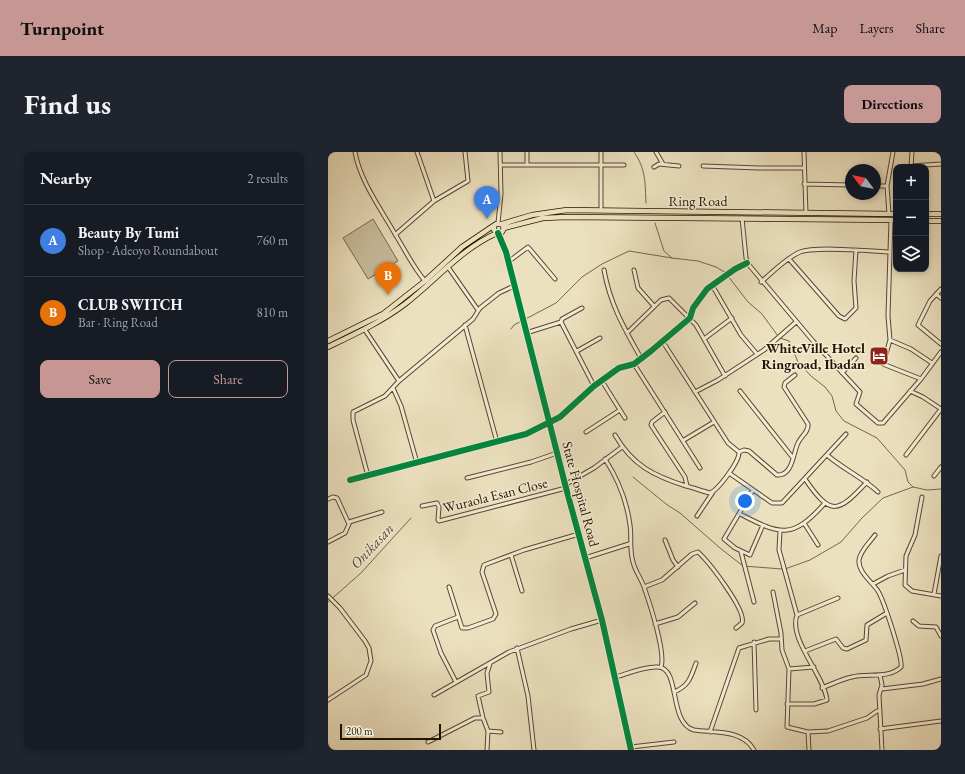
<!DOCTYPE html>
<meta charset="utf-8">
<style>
body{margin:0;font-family:"EB Garamond",serif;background:#20242c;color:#f1f3f6}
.controls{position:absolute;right:12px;top:12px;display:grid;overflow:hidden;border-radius:8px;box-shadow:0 2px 6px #0003}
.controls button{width:36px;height:36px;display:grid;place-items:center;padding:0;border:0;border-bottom:1px solid #363941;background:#171b24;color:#f1f3f6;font:20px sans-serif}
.compass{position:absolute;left:517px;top:12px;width:36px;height:36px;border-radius:50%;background:#171b24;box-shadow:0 2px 6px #0003;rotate:302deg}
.scale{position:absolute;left:12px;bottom:10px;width:101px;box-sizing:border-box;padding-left:4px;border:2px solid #261400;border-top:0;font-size:11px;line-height:14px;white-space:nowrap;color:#261400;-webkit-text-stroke:3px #f3ecd5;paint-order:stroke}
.you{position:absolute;left:417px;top:349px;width:14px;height:14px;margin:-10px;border:3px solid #fff;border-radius:50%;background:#1a73e8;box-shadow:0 0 0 6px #1a73e833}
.badge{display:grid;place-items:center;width:26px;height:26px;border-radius:50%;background:#c59692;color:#fff;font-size:13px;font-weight:700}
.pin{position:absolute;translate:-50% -33px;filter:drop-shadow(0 1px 2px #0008)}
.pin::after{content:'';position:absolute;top:21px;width:14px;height:12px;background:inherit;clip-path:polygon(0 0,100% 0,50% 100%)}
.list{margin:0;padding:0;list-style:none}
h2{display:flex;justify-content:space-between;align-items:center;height:52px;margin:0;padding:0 16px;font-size:17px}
h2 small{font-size:13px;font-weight:400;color:#9ea1a6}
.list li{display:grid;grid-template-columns:26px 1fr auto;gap:12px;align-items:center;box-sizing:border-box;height:72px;padding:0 16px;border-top:1px solid #363941}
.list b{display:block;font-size:15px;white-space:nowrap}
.list p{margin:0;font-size:13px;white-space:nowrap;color:#9ea1a6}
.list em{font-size:13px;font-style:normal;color:#9ea1a6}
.actions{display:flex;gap:8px;padding:12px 16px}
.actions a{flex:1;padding:9px 0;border:1px solid #c59692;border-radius:8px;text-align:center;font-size:14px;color:#c59692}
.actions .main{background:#c59692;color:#111}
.icon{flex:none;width:22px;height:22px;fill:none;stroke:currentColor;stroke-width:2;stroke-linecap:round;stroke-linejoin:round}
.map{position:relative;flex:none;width:613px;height:598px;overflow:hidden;border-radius:8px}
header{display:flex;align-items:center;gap:24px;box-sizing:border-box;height:56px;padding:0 20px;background:#c59692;color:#111}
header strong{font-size:19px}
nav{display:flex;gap:22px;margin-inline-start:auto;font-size:14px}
.intro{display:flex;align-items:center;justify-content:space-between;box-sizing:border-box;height:96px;padding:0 24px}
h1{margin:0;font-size:28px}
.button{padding:10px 18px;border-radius:8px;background:#c59692;color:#111;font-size:14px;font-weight:700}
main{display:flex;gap:24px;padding:0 24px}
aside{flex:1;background:#171b24;border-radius:8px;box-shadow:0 2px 6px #0003}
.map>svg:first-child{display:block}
</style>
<header>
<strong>Turnpoint</strong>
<nav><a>Map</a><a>Layers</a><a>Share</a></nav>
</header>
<div class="intro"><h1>Find us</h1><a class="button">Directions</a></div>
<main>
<aside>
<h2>Nearby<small>2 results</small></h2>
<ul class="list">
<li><span class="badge" style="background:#3f7fe0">A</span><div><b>Beauty By Tumi</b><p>Shop · Adeoyo Roundabout</p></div><em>760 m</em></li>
<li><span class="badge" style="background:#e8710a">B</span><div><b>CLUB SWITCH</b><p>Bar · Ring Road</p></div><em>810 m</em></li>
</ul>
<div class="actions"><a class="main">Save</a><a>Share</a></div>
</aside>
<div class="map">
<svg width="613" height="598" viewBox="0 0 613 598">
<rect width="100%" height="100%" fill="#ece1bf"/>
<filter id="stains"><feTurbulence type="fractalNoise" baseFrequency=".005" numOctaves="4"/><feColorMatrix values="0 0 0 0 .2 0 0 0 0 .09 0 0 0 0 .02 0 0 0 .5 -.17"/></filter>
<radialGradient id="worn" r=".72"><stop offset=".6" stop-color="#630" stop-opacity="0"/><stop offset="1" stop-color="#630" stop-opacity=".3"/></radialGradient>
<path fill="#cabe9f" stroke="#786950" d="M45 67 70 109 40 127 15 86Z"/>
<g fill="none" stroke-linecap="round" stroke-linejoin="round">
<path stroke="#75654c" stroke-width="1" d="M306 0C318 17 317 31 318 51
M327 71 336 99 344 106 370 109 388 115 398 121
M400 124 420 150 434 162 450 184
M183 177 186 173 228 151 254 125 274 112 301 99 344 106
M452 186 461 189 470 210 483 224 497 235 504 244 508 259 516 269 549 286 577 318 580 330 585 335 599 338 613 337
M305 325 338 352 352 361 392 396 415 414 454 417
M457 417 482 408 513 390 534 366 555 346 585 335
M0 450 33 421 83 366"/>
<defs>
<path id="street" d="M27 0C32 29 53 57 67 82 77 98 85 115 97 129
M89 0 106 49
M273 0V58
M328 0 335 12
M476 0 478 61
M199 12V0
M173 13H296
M375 14 431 16H476
M583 14 613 12
M326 15 331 12 351 14
M583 15 584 0
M476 32 523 33
M547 34H559
M561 62 559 34 565 0
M414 66 418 106 421 113 485 189 532 240 528 252 550 271H555L593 227 613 200
M563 68 560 164 562 188 555 212 593 227
M170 71 173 42 172 0
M170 81 178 100 238 336 274 468 303 598
M68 82 106 49 140 29 137 0
M461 107 511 164 517 167 528 156 526 129 528 98
M180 110 200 95 227 127
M120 115 150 158
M276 118C282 152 296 176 313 206
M306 118 310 136 326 154
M433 130C445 120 458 106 472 100 488 94 542 99 562 100
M384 133 413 183 429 202
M613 137 602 149 590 173 613 192
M608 142 613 146
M233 170 266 234
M137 173 169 290
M37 178 71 229
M198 181 233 170 234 167 254 156
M299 181 333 148 341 146 368 173 397 224
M376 187 404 166
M562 188 583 197 604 211
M335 190 400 291 411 300 416 298 421 299 449 323C465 324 465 301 470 291 473 284 481 280 480 272L456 235 457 231 467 223
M249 199 272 186
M306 212 372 316
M514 221 528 206
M274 229 297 266
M65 236 73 254 89 311
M412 239 465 306
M582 239 595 245 613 257
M367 240 390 228 436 198 468 170
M337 260 324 270 323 273 357 325 359 334
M258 280 292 258
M287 283C304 313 326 324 358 334 366 336 374 339 382 341 390 338 412 309 411 300
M356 288 386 270
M499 303C515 317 534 325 550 340
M578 303 613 257
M277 307C290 327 299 350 302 373 304 386 301 396 305 410 307 419 313 426 316 435 322 452 338 501 333 515
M401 321 444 351H454L518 282
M40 324 25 268V260L57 244 71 229 145 167 152 156 171 141 186 134
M606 324 613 315
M139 326 203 310 229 301
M477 327C503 365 510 361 539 330
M22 328 198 282 232 265 266 234 291 216 306 212 323 199 362 166 365 156 379 137 407 117 419 111
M425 338 396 387 407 396 422 403 435 373
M594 345 587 383 578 404 577 433 584 439 613 444
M0 347 5 345 9 346 21 372 17 381 0 390
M94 354 109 351 111 355 110 368 111 369 238 336 240 331 266 316 294 295
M412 362C453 383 464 388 497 351
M369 364 385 340
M21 370 54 360
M476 371 490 393
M452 379 451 398 469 463
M337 388 345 408 350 415
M413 400 426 450
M183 403 194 439
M257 406 301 392
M545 432 560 424 577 418
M121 435 134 476H140L165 467 168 462 154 420 156 413 196 398 251 382
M316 435 334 428 364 402 370 400C381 410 419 459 414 471L408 476
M445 440 453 481 454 498 461 517 459 575 480 580 500 579 539 566 549 559H552
M606 442 613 404
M0 444 12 456 37 489 41 496 43 509 38 523 0 548
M585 469 591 474 608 475 613 484
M327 472 350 465 367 451
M426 490 428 558
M189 496 200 544 206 598
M477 499 508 487 515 496 519 497 538 488 539 473 559 461
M461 517 486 515
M552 523 554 533 551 543 554 598
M288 525C301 521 317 514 330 515 353 516 340 571 366 578 386 581 414 577 426 598
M128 530 113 501 105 478 107 474 130 465
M494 536C504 532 514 527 524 525 539 521 561 527 573 515 575 507 556 449 550 439 544 430 530 420 531 408 532 399 542 390 547 383
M554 537 595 532 613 527
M346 540C361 534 363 525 368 511
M106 543 181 500 243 477 274 468
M459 552H486L499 548C496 523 460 487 469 463L510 446
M155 566 150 544 161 540 159 521 162 512
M552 577 613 569
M382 580 411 496 441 487H452
M480 580 481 598
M100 590 147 566H155L160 579
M303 595 346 590
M159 598 160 579 173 580"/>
<path id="primary" d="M598 62H613
M598 69H613
M174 72 204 63 239 58 568 62
M176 76 215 66 239 65 568 68
M0 189 55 162 97 129 134 95 168 72H174L176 76 174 80 170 81 166 78V74
M0 195C27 182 53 170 77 152 108 128 133 97 169 81"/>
</defs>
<use href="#street" stroke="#584730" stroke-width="5"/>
<use href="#primary" stroke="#261400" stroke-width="6"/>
<use href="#street" stroke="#f3ecd5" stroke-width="3"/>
<use href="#primary" stroke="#ece1bf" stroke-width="4.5"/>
<defs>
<path id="cycleway" d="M170 81 178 100 238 336 274 468 303 598
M22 328 198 282 232 265 266 234 291 216 306 212 323 199 362 166 365 156 379 137 407 117 419 111"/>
</defs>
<use href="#cycleway" stroke="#f3ecd5" stroke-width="8"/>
<use href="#cycleway" stroke="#00873e" stroke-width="6"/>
</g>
<defs>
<symbol id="hotel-square" viewBox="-11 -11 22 22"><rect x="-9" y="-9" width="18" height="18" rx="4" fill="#8f2418" stroke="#f3ecd5"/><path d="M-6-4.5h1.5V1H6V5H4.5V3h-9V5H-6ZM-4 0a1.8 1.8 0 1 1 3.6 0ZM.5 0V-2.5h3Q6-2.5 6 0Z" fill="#fff"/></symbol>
</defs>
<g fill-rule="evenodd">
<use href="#hotel-square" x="540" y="193" width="22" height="22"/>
</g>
<g text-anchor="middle" stroke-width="3" stroke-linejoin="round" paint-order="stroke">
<g font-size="14" fill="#261400" stroke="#f3ecd5">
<text x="370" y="54">Ring Road</text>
<text transform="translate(253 342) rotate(75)" y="5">State Hospital Road</text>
<text transform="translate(167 343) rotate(-14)" y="5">Wuraola Esan Close</text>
</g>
<g font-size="14" font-weight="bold" fill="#261400" stroke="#f3ecd5" text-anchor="end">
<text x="537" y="201">WhiteVille Hotel<tspan x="537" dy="16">Ringroad, Ibadan</tspan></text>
</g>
<g font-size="15" font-style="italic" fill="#5a4a32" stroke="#f3ecd5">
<text transform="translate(44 394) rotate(-47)" y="5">Onikasan</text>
</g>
</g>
<rect width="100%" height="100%" filter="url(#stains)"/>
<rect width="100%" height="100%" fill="url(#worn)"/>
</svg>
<div class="controls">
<button>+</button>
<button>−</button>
<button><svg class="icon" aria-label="layers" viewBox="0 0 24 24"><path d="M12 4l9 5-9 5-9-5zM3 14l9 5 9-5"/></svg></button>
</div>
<svg class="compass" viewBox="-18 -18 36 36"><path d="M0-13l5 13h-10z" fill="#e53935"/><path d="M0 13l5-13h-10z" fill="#9ea1a6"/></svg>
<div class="scale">200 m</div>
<div class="you"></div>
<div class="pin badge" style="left:159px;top:67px;background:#3f7fe0">A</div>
<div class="pin badge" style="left:60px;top:143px;background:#e8710a">B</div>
</div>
</main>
